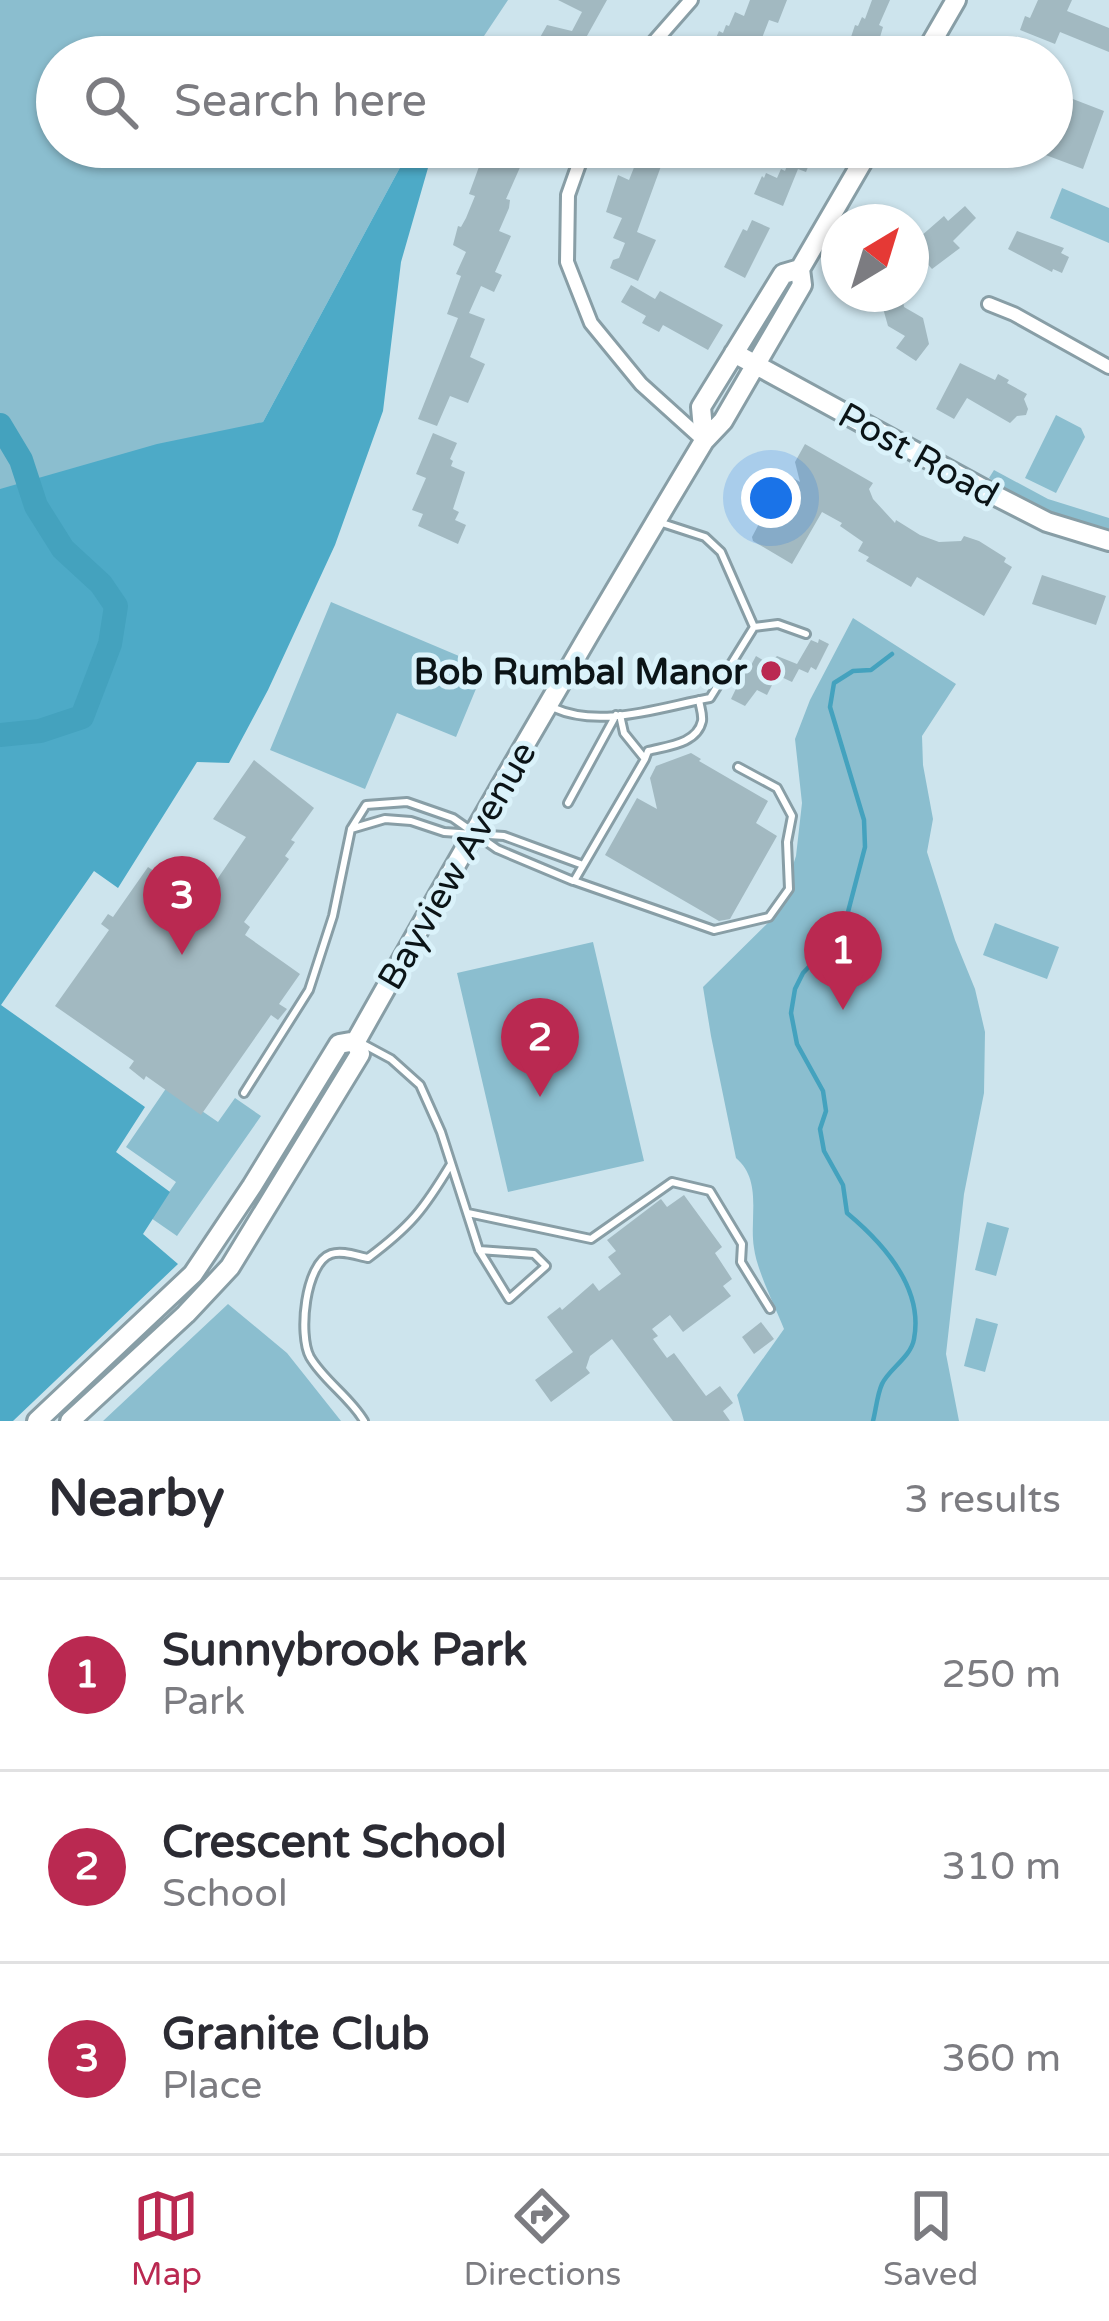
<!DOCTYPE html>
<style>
body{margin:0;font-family:"Varela Round",sans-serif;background:#f2f2f3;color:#2b2b33}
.compass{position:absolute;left:821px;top:204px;width:108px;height:108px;border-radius:50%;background:#fff;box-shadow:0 3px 9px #0004;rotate:38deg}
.you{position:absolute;left:771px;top:498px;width:42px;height:42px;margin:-30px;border:9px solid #fff;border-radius:50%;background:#1a73e8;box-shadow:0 0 0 18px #1a73e833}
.badge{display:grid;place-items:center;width:78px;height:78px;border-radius:50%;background:#ba2951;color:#fff;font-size:39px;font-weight:700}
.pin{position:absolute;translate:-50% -99px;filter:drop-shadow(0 3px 6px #0008)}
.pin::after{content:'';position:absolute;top:63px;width:42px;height:36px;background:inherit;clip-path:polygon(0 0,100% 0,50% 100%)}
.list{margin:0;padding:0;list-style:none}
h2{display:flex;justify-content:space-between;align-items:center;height:156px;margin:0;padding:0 48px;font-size:51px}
h2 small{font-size:39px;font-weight:400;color:#7c7c81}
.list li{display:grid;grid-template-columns:78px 1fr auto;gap:36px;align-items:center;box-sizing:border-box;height:192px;padding:0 48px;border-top:3px solid #e1e1e2}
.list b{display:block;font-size:45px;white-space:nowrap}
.list p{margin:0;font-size:39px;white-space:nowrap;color:#7c7c81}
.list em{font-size:39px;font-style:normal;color:#7c7c81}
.icon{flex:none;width:66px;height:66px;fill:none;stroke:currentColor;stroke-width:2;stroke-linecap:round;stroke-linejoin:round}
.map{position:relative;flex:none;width:1109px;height:1421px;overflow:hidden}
.search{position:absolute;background:#fff;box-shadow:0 3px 9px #0004;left:36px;right:36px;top:36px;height:132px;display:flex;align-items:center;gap:30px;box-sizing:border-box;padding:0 42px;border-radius:66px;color:#7c7c81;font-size:45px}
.sheet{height:732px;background:#fff}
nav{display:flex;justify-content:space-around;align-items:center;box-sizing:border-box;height:168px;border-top:3px solid #e1e1e2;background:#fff;font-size:33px;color:#7c7c81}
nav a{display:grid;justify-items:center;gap:6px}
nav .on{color:#ba2951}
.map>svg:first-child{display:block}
</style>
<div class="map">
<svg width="1109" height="1421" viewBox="0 0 1109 1421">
<rect width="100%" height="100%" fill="#cde4ed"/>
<path fill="#8bbecf" d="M0 0H508L470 57H57V147H411L263 422 0 492Z
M1062 188 1109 208V243L1050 218Z
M1056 415 1081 428 1085 437 1056 493 1025 478Z
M994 470 1048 499 1109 518V532L1044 512 1022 501 989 478Z
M331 602 485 667 456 737 397 713 365 789 270 750Z
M853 618 956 684 922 736 923 765 933 819 927 852 955 940 975 989 985 1032 984 1093 964 1194 946 1354 959 1421H744L737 1395 784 1329C775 1306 757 1271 754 1248 749 1218 763 1181 736 1158L711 1036 703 987 777 914 796 856 802 803 795 739 810 700Z
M995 923 1059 947 1047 979 983 955Z
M593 942 644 1161 508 1192 457 973Z
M167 1087 218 1122 235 1098 261 1116 177 1236 151 1218 176 1182 126 1147Z
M987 1222 1009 1228 996 1276 975 1270Z
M228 1304 287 1353 341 1421H103Z
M976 1318 998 1324 985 1372 964 1366Z"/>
<path fill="#4daac7" d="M411 147H434L401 262 383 411 335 545 268 690 229 763 197 762 118 888 94 871 1 1005 145 1107 116 1152 170 1192 143 1234 178 1264 13 1421H0V489L157 444 263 422Z"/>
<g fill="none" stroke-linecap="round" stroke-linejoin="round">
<path stroke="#44a2be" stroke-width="4.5" d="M873 1421C876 1410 877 1395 882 1384 889 1369 911 1357 914 1339 924 1287 883 1243 847 1213L843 1185 824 1151 820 1129 826 1111 823 1091 797 1044 791 1013 795 989 803 973 843 931 865 847 864 820 830 707 834 683 853 671 871 670 892 654"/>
<path stroke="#44a2be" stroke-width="24" d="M0 425 21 460 36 506 63 549 101 584 116 606 110 644 82 717 40 731 0 735"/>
</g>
<path fill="#a2b9c1" d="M558 0H607L578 52 574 50 570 57H529L547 25 572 31 582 12Z
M750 0H787L778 23 769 20 762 38 760 37 756 45 751 43 746 57H720L708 52 714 37 716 38 719 31 723 33 726 25 729 26 735 12 744 16Z
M872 0H890L879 25 883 27 878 44 872 57H868L851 49 855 39 851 37 855 25 858 26 862 17 865 19Z
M1038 0H1072L1067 11 1109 28V52L1060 32 1055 44 1020 30 1025 16 1030 18Z
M1052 91 1104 111 1083 169 1027 148 1052 147Z
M480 147H529L506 199 510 200 509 208 499 231 511 236 495 272 502 275 494 292 481 286 469 313 485 319 470 357 485 364 468 403 450 396 437 426 418 419 458 318 447 314 461 276 456 274 466 252 453 245 458 226 461 227 466 218 475 196 469 194 484 153Z
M637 147H677L671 161 664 158 637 232 656 240 638 281 610 268 613 260 619 258 625 243 613 238 622 218 606 212 618 175 629 180 641 150Z
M794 147H816L806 172 798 169 783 206 754 194 762 176 764 178 766 173 777 178 781 169 785 171Z
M965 206 976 218 953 241 960 248 932 269 924 260 911 267 913 243 944 216 948 221Z
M752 220 770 228 745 278 724 267 743 229 747 231Z
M1017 231 1064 248 1061 253 1069 257 1062 273 1053 269 1052 272 1008 249Z
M631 285 655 299 660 291 723 325 708 350 663 325 659 332 642 323 646 316 621 302Z
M879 294H902L904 307 923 318 929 344 916 361 896 348 905 336 888 326Z
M960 363 995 380 998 374 1009 380 1007 383 1027 394 1024 399 1028 409 1026 415 1017 416 1010 423 967 398 954 419 936 409Z
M433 433 457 443 450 459 453 461 451 466 465 472 453 509 459 512 455 520 466 525 458 544 418 526 423 514 412 510 426 478 416 474Z
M805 444 873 483 869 489 873 499 895 523 896 520 920 535 939 542 961 541 964 536 979 541 1006 558 1004 562 1012 567 984 616 917 577 911 587 866 561 869 557 858 551 863 542 840 526 842 523 822 512 792 564 753 541 752 537 773 497 788 475 800 482 795 462Z
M1042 575 1106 596 1096 625 1032 604Z
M819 639 829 644 816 670 811 667 808 673 799 669 792 682 777 675 767 695 757 690 745 706 731 699 746 668 749 669 756 656 768 663 772 657 775 658 777 656 797 664 811 640 818 643Z
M691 753 701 759 699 761 768 801 756 823 777 836 730 919 719 921 605 855 637 798 657 809 650 778 656 766Z
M254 760 314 808 291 840 295 842 285 856 289 859 244 922 250 927 245 935 300 974 279 1004 287 1009 278 1020 271 1015 201 1115 146 1076 144 1080 129 1068 134 1061 55 1006 109 930 101 924 108 914 113 917 148 867 201 903 246 837 213 819Z
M684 1195 722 1247 715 1253 732 1279 723 1286 731 1296 683 1332 670 1315 652 1329 658 1336 653 1339 667 1358 674 1353 706 1396 720 1386 733 1403 723 1411 730 1421H673L612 1339 590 1356 586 1368 590 1373 551 1402 535 1380 573 1352 547 1317 560 1307 562 1310 593 1283 599 1291 621 1274 608 1257 616 1251 607 1240 661 1199 667 1207Z
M761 1322 774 1339 754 1354 742 1337Z"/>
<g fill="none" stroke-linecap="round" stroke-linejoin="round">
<defs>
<path id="lane" d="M754 627 778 624 806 634
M554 708C601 729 661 707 710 698L754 627 721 552 705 537 659 522
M620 715 624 733 645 759 574 881 714 930 769 917 789 889 787 842 792 816 777 788 738 767
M645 759 648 751C667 746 697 744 702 721 703 714 700 707 699 700
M568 803 616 715
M351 829 385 819 411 821 444 832 504 836 583 865
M365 1045 391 1059 420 1085 441 1132 479 1250 509 1299 546 1266 534 1254 479 1250
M244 1093 309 990 333 916 351 829 366 805 407 802 453 818 497 849 573 881
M468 1213 591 1239 672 1182 710 1191 742 1244 741 1262 770 1309
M364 1421C350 1397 324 1381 310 1357 298 1335 305 1263 331 1254 342 1250 357 1256 368 1258 411 1226 424 1209 451 1164"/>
<path id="street" d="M641 57 691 0
M585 147 568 195 567 262 591 323 641 384 703 440
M989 304 1014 314 1109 367"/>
<path id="secondary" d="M923 57 956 0
M734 353 998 497 1047 522 1109 541
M704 441 701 407 783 274 800 269
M37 1421 193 1274 252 1186 339 1044 356 1041
M70 1421 186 1314 230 1267 360 1054 356 1041C469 839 585 639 704 441L723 421 802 285 800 269 871 147"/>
</defs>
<use href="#lane" stroke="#889ea6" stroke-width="12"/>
<use href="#street" stroke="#889ea6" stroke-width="18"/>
<use href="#secondary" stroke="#889ea6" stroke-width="24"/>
<use href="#lane" stroke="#fff" stroke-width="6"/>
<use href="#street" stroke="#fff" stroke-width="12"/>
<use href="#secondary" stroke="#fff" stroke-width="18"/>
</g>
<circle fill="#ba2951" stroke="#daf2fa" stroke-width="4.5" cx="771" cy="671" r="12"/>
<g text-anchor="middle" stroke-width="10" stroke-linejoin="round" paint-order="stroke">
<g font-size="36" fill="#0b1417" stroke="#daf2fa">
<text transform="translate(919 454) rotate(29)" y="13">Post Road</text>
<text transform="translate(456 865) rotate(-60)" y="13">Bayview Avenue</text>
</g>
<g font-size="36" font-weight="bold" fill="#0b1417" stroke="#daf2fa" text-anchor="end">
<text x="747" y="684">Bob Rumbal Manor</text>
</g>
</g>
</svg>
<svg class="compass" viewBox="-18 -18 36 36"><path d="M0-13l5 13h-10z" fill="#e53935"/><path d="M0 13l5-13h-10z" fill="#7c7c81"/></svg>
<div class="you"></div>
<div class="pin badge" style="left:843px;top:1010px">1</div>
<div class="pin badge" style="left:540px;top:1097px">2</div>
<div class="pin badge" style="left:182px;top:955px">3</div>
<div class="search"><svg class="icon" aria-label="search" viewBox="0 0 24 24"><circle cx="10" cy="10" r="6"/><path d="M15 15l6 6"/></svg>Search here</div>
</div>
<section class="sheet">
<h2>Nearby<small>3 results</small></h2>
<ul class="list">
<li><span class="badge">1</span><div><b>Sunnybrook Park</b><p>Park</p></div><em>250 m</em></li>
<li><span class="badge">2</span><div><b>Crescent School</b><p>School</p></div><em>310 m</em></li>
<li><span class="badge">3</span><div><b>Granite Club</b><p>Place</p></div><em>360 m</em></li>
</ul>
</section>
<nav>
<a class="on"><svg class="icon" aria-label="map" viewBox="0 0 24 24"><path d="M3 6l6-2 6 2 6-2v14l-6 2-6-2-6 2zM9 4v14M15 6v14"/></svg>Map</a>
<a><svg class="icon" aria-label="directions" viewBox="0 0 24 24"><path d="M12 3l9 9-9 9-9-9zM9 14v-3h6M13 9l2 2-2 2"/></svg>Directions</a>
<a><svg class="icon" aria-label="saved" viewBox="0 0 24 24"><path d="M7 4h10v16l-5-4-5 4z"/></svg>Saved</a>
</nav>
